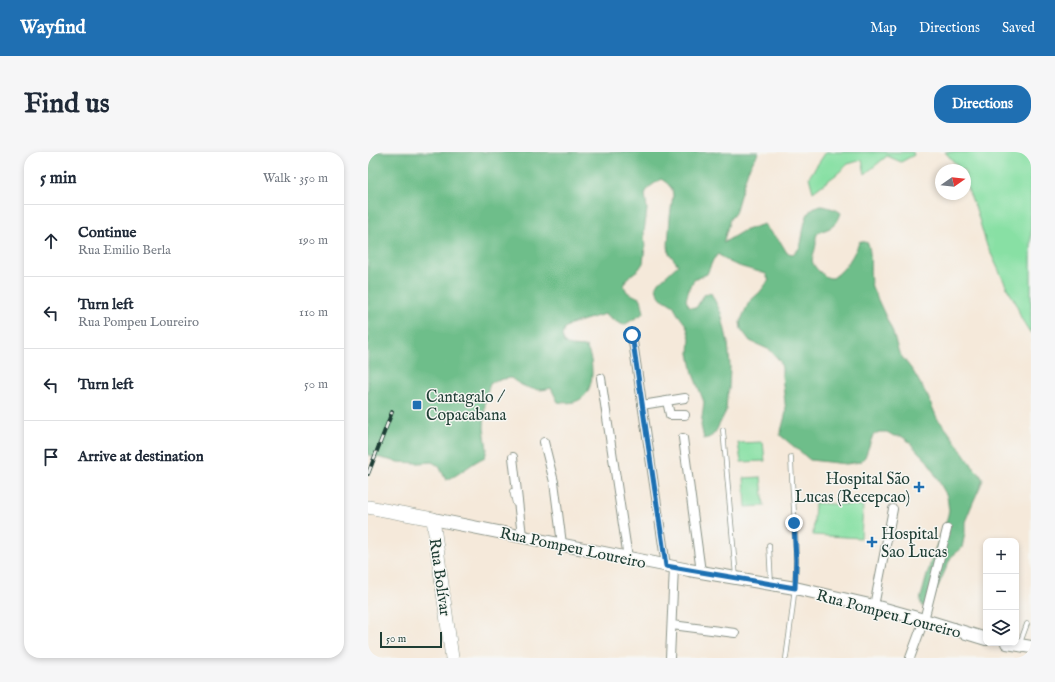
<!DOCTYPE html>
<meta charset="utf-8">
<style>
body{margin:0;font-family:"IM FELL English",serif;background:#f6f6f7;color:#1f2937}
.controls{position:absolute;right:12px;bottom:12px;display:grid;overflow:hidden;border-radius:8px;box-shadow:0 2px 6px #0003}
.controls button{width:36px;height:36px;display:grid;place-items:center;padding:0;border:0;border-bottom:1px solid #e0e1e3;background:#fff;color:#1f2937;font:20px sans-serif}
.compass{position:absolute;left:567px;top:12px;width:36px;height:36px;border-radius:50%;background:#fff;box-shadow:0 2px 6px #0003;rotate:76deg}
.scale{position:absolute;left:12px;bottom:10px;width:62px;box-sizing:border-box;padding-left:4px;border:2px solid #1f3d34;border-top:0;font-size:11px;line-height:14px;white-space:nowrap;color:#1f3d34;-webkit-text-stroke:3px #f6f6f2;paint-order:stroke}
.stop{position:absolute;width:12px;height:12px;margin:-9px;border:3px solid #1f6fb2;border-radius:50%;background:#fff}
.stop.end{background:#1f6fb2;border-color:#fff;box-shadow:0 1px 4px #0008}
.list{margin:0;padding:0;list-style:none}
h2{display:flex;justify-content:space-between;align-items:center;height:52px;margin:0;padding:0 16px;font-size:17px}
h2 small{font-size:13px;font-weight:400;color:#747a83}
.list li{display:grid;grid-template-columns:26px 1fr auto;gap:12px;align-items:center;box-sizing:border-box;height:72px;padding:0 16px;border-top:1px solid #e0e1e3}
.list b{display:block;font-size:15px;white-space:nowrap}
.list p{margin:0;font-size:13px;white-space:nowrap;color:#747a83}
.list em{font-size:13px;font-style:normal;color:#747a83}
.icon{flex:none;width:22px;height:22px;fill:none;stroke:currentColor;stroke-width:2;stroke-linecap:round;stroke-linejoin:round}
.map{position:relative;flex:none;width:663px;height:506px;overflow:hidden;border-radius:16px}
header{display:flex;align-items:center;gap:24px;box-sizing:border-box;height:56px;padding:0 20px;background:#1f6fb2;color:#fff}
header strong{font-size:19px}
nav{display:flex;gap:22px;margin-inline-start:auto;font-size:14px}
.intro{display:flex;align-items:center;justify-content:space-between;box-sizing:border-box;height:96px;padding:0 24px}
h1{margin:0;font-size:28px}
.button{padding:10px 18px;border-radius:16px;background:#1f6fb2;color:#fff;font-size:14px;font-weight:700}
main{display:flex;gap:24px;padding:0 24px}
aside{flex:1;background:#fff;border-radius:16px;box-shadow:0 2px 6px #0003}
.map>svg:first-child{display:block}
</style>
<header>
<strong>Wayfind</strong>
<nav><a>Map</a><a>Directions</a><a>Saved</a></nav>
</header>
<div class="intro"><h1>Find us</h1><a class="button">Directions</a></div>
<main>
<aside>
<h2>5 min<small>Walk · 350 m</small></h2>
<ul class="list">
<li><svg class="icon" aria-label="ahead" viewBox="0 0 24 24"><path d="M12 20V5M6 11l6-6 6 6"/></svg><div><b>Continue</b><p>Rua Emilio Berla</p></div><em>190 m</em></li>
<li><svg class="icon" aria-label="left" viewBox="0 0 24 24"><path d="M17 20v-9H6M10 6l-5 5 5 5"/></svg><div><b>Turn left</b><p>Rua Pompeu Loureiro</p></div><em>110 m</em></li>
<li><svg class="icon" aria-label="left" viewBox="0 0 24 24"><path d="M17 20v-9H6M10 6l-5 5 5 5"/></svg><div><b>Turn left</b></div><em>50 m</em></li>
<li><svg class="icon" aria-label="arrive" viewBox="0 0 24 24"><path d="M6 21V4h12l-3 4 3 4H6"/></svg><div><b>Arrive at destination</b></div></li>
</ul>
</aside>
<div class="map">
<svg width="663" height="506" viewBox="0 0 663 506">
<rect width="100%" height="100%" fill="#f6f6f2"/>
<filter id="ink" filterUnits="userSpaceOnUse"><feTurbulence type="fractalNoise" baseFrequency=".025" numOctaves="2"/><feDisplacementMap in="SourceGraphic" scale="8" xChannelSelector="R" yChannelSelector="G"/><feConvolveMatrix kernelMatrix="1 2 1 2 8 2 1 2 1" color-interpolation-filters="sRGB"/></filter>
<filter id="wash" filterUnits="userSpaceOnUse"><feTurbulence type="fractalNoise" baseFrequency=".012" numOctaves="4" result="noise"/><feDisplacementMap in="SourceGraphic" scale="16" xChannelSelector="R" yChannelSelector="G"/><feGaussianBlur stdDeviation="0.9" result="paint"/><feColorMatrix in="noise" values="0 0 0 0 0 0 0 0 0 0 0 0 0 0 0 0 0 1.4 0 .05"/><feComposite in="paint" operator="in"/></filter>
<g filter="url(#wash)">
<rect width="100%" height="100%" fill="#f5e9da"/>
<path fill="#88e0a4" stroke="#548e6c" d="M458 0H545L546 3 533 10 519 4 497 22 494 8 480 12 469 22 445 40 441 25Z
M577 0H663V182L653 166 648 151 640 138 618 91 608 57 597 31V18H593Z
M395 290 397 309 373 310 370 291Z
M393 325 396 354 378 355 376 326Z
M447 351 495 354 493 386 445 383Z"/>
<path fill="#6ebe8a" stroke="#467e5f" d="M0 0H391L380 18 371 47 367 61 362 67 355 91 375 79 396 72 403 81 412 89 419 101 425 102C428 100 430 98 432 95 437 82 433 48 459 55 465 57 468 57 473 61 470 70 466 75 457 78 455 79 453 79 451 80 447 84 448 87 448 92 446 106 439 108 452 120 457 124 458 126 465 126 479 116 485 104 492 89L500 91C505 106 500 120 504 135L524 178 531 201 545 219 560 245 569 266 579 278 606 316 611 321 615 328 603 355 597 370V381L594 396 583 405 565 446 554 455 552 448 565 402 577 374 581 359 579 344 560 310 539 288 533 284H526L519 280H511L505 283 497 305 492 310 478 312 442 308 412 283 418 260 414 224V216L412 209 402 198 382 189 373 177 372 170 381 150 392 140 401 128 398 122C381 116 364 115 350 102L345 108 339 122 326 128 322 134 318 148 321 155 328 156 336 143 343 141 353 161 360 191 362 214 361 237 359 244 358 259 348 279 343 285 336 287 333 273 336 250 325 222 321 201 322 186 318 173 309 161 306 154 293 146 289 140 288 133 310 113 301 101 300 94 302 65 305 43 304 37 299 31 293 27 280 36 277 42 279 57 276 80 277 95 275 111 271 117 259 126 256 134 259 140 273 147 276 161 256 173C248 171 244 166 237 162L203 172 196 177 194 184 196 191 203 194 218 195C223 203 224 212 224 222 223 243 212 254 190 250L183 236C169 241 154 235 143 226L128 228 122 232 117 246 116 276 119 297 117 305C103 311 92 323 78 328L71 314 64 310 50 311 30 310 0 303Z"/>
</g>
<g filter="url(#ink)">
<g fill="none" stroke-linecap="round" stroke-linejoin="round">
<defs>
<path id="lane" d="M355 278 368 425
M144 339 147 352
M401 393 403 431
M652 491 659 472
M418 506C422 474 428 441 428 409 428 374 424 340 423 305"/>
<path id="street" d="M264 183 298 414
M233 226 260 406
M299 249 302 263H317
M274 253 317 246
M315 286 333 420
M176 290 186 330 194 392
M145 305 154 384
M506 454 525 357
M304 473 367 481
M302 506 306 415
M542 506 556 468 579 377"/>
<path id="secondary" d="M65 367 321 418 427 436 506 454 556 468 618 487
M639 491 663 495"/>
<path id="primary" d="M0 355 65 367 84 506"/>
</defs>
<use href="#lane" stroke="#8a9387" stroke-width="5.5"/>
<use href="#street" stroke="#8a9387" stroke-width="10"/>
<use href="#secondary" stroke="#8a9387" stroke-width="14"/>
<use href="#primary" stroke="#8a9387" stroke-width="14"/>
<use href="#lane" stroke="#fff" stroke-width="4"/>
<use href="#street" stroke="#fff" stroke-width="8"/>
<use href="#secondary" stroke="#fff" stroke-width="12"/>
<use href="#primary" stroke="#fff" stroke-width="13"/>
<defs>
<path id="rail" d="M0 322 24 260"/>
</defs>
<use href="#rail" stroke="#1f3d34" stroke-width="4"/>
<use href="#rail" stroke="#f6f6f2" stroke-width="2.5" stroke-dasharray="8" stroke-linecap="butt"/>
</g>
</g>
<g fill="none" stroke-linecap="round" stroke-linejoin="round" filter="url(#ink)">
<path stroke="#1f6fb2" stroke-width="5" d="M264 183 298 414 427 436 428 408 426 371"/>
</g>
<g fill="#1f6fb2" stroke="#f6f6f2" stroke-width="1.5">
<rect x="44" y="248" width="10" height="10" rx="2"/>
<path d="M549 329h4v4h4v4h-4v4h-4v-4h-4v-4h4z"/>
<path d="M502 384h4v4h4v4h-4v4h-4v-4h-4v-4h4z"/>
</g>
<g text-anchor="middle" stroke-width="3" stroke-linejoin="round" paint-order="stroke">
<g font-size="16" fill="#1f3d34" stroke="#f6f6f2" text-anchor="start">
<text x="58" y="250">Cantagalo /<tspan x="58" dy="18">Copacabana</tspan></text>
<text x="542" y="332" text-anchor="end">Hospital São<tspan x="542" dy="18">Lucas (Recepcao)</tspan></text>
<text x="513" y="387">Hospital<tspan x="513" dy="18">Sao Lucas</tspan></text>
</g>
<g font-size="16" fill="#1f3d34" stroke="#f6f6f2">
<text transform="translate(205 395) rotate(12)" y="6">Rua Pompeu Loureiro</text>
<text transform="translate(73 425) rotate(82)" y="6">Rua Bolívar</text>
<text transform="translate(521 461) rotate(15)" y="6">Rua Pompeu Loureiro</text>
</g>
</g>
</svg>
<div class="controls">
<button>+</button>
<button>−</button>
<button><svg class="icon" aria-label="layers" viewBox="0 0 24 24"><path d="M12 4l9 5-9 5-9-5zM3 14l9 5 9-5"/></svg></button>
</div>
<svg class="compass" viewBox="-18 -18 36 36"><path d="M0-13l5 13h-10z" fill="#e53935"/><path d="M0 13l5-13h-10z" fill="#747a83"/></svg>
<div class="scale">50 m</div>
<div class="stop" style="left:264px;top:183px"></div>
<div class="stop end" style="left:426px;top:371px"></div>
</div>
</main>
